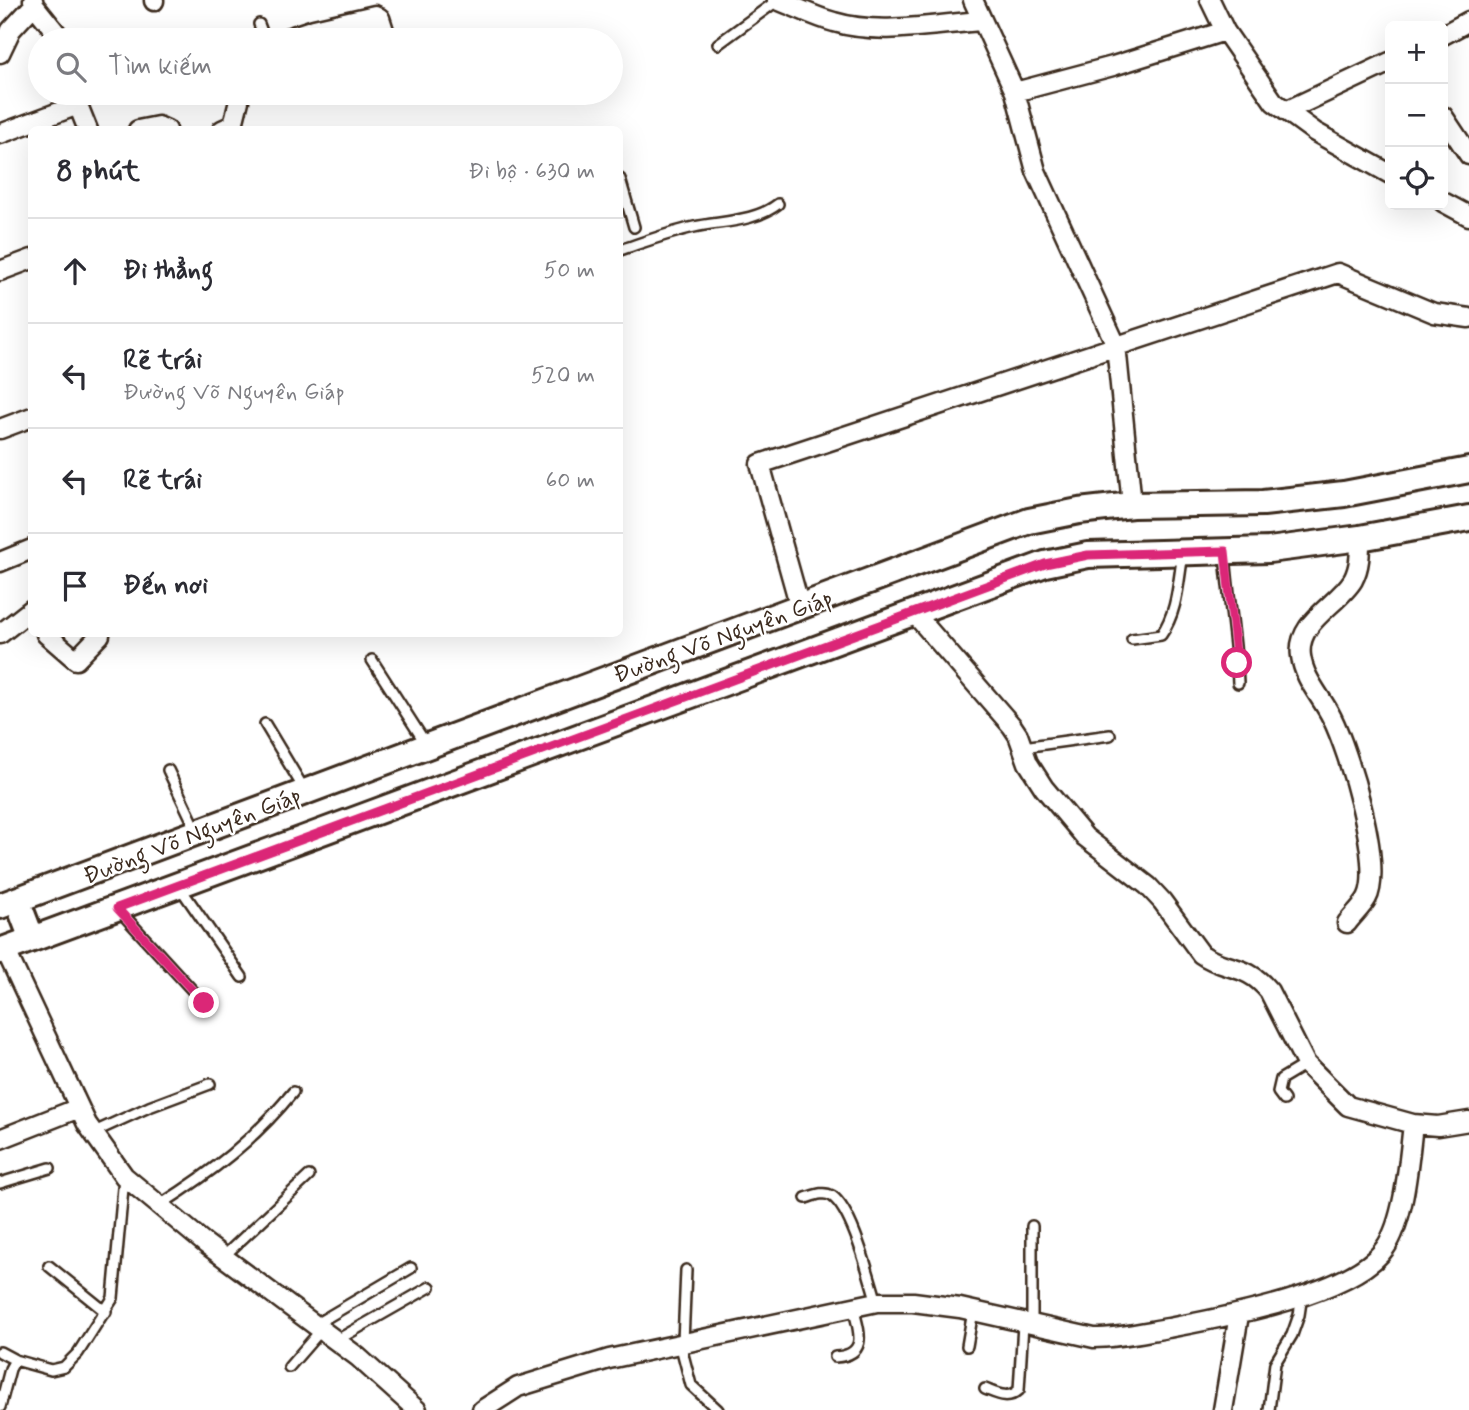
<!DOCTYPE html>
<html lang="vi">
<meta charset="utf-8">
<style>
body{margin:0;font-family:Mynerve,sans-serif;background:#f2f2f3;color:#2b2b33}
.controls{position:absolute;right:21px;top:21px;display:grid;overflow:hidden;border-radius:10px;box-shadow:0 7px 28px #0002}
.controls button{width:63px;height:63px;display:grid;place-items:center;padding:0;border:0;border-bottom:2px solid #e1e1e2;background:#fff;color:#2b2b33;font:35px sans-serif}
.stop{position:absolute;width:21px;height:21px;margin:-16px;border:5px solid #db2777;border-radius:50%;background:#fff}
.stop.end{background:#db2777;border-color:#fff;box-shadow:0 2px 7px #0008}
.list{margin:0;padding:0;list-style:none}
h2{display:flex;justify-content:space-between;align-items:center;height:91px;margin:0;padding:0 28px;font-size:30px}
h2 small{font-size:23px;font-weight:400;color:#7c7c81}
.list li{display:grid;grid-template-columns:46px 1fr auto;gap:21px;align-items:center;box-sizing:border-box;height:105px;padding:0 28px;border-top:2px solid #e1e1e2}
.list b{display:block;font-size:26px;white-space:nowrap}
.list p{margin:0;font-size:23px;white-space:nowrap;color:#7c7c81}
.list em{font-size:23px;font-style:normal;color:#7c7c81}
.icon{flex:none;width:38px;height:38px;fill:none;stroke:currentColor;stroke-width:2;stroke-linecap:round;stroke-linejoin:round}
.map{position:relative;flex:none;width:1469px;height:1410px;overflow:hidden}
.search{position:absolute;background:#fff;box-shadow:0 7px 28px #0002;left:28px;top:28px;width:595px;height:77px;display:flex;align-items:center;gap:18px;box-sizing:border-box;padding:0 24px;border-radius:38px;color:#7c7c81;font-size:26px}
.panel{position:absolute;background:#fff;box-shadow:0 7px 28px #0002;left:28px;top:126px;width:595px;height:511px;border-radius:10px}
.map>svg:first-child{display:block}
</style>
<div class="map">
<svg width="1469" height="1410" viewBox="0 0 1469 1410">
<rect width="100%" height="100%" fill="#fff"/>
<filter id="ink" filterUnits="userSpaceOnUse"><feTurbulence type="fractalNoise" baseFrequency=".0143" numOctaves="2"/><feDisplacementMap in="SourceGraphic" scale="14" xChannelSelector="R" yChannelSelector="G"/><feConvolveMatrix kernelMatrix="1 2 1 2 8 2 1 2 1" color-interpolation-filters="sRGB"/></filter>
<g filter="url(#ink)">
<g fill="none" stroke-linecap="round" stroke-linejoin="round">
<defs>
<path id="lane" d="M259 24 265 40
M323 27 327 40
M718 44 778 0
M620 179 634 227
M620 250C644 242 668 233 694 227 722 221 755 222 778 204
M1225 553C1228 597 1236 639 1238 683
M1132 639 1161 635C1178 611 1178 582 1183 554
M372 660 426 744
M265 724 304 789
M1023 747 1110 735
M168 770 197 831
M179 886 242 977
M118 909 204 1003
M1284 1100 1278 1092 1281 1079 1306 1064
M92 1133 149 1107 210 1084
M0 1183 50 1168
M806 1198C815 1195 824 1191 832 1196 853 1211 869 1277 877 1302
M160 1205C212 1172 254 1140 293 1092
M1032 1226V1326
M223 1257 309 1176
M49 1266 106 1312
M316 1324 411 1268
M337 1340 430 1287
M683 1342 686 1270
M680 1343 691 1385 718 1410
M967 1346 973 1311
M0 1352 15 1360 51 1370 64 1367 78 1353 113 1298 124 1177
M835 1357C869 1355 859 1331 853 1307
M289 1367 322 1329
M985 1389C998 1394 1008 1400 1019 1390L1023 1324
M0 1407 10 1369 15 1360
M1269 1410 1275 1363 1292 1335 1299 1315 1302 1295"/>
<path id="street" d="M154 0V1
M777 0C796 7 815 17 834 22 880 36 934 24 982 21
M973 0 1015 92 1036 171 1116 345 1132 505
M1210 0 1225 31 1274 102 1315 132 1390 174
M34 5 62 40
M1443 35 1469 21
M281 40 314 29 375 15 380 18 387 40
M0 53 11 30 34 5 33 0
M1015 92 1113 66 1225 31
M1286 111 1390 62
M1443 116 1469 155
M138 130 158 126 167 130
M222 130 233 125 239 101 238 93
M0 134 78 105 88 130
M1443 202 1469 216
M0 271 32 259
M0 429 32 417
M0 562 32 549
M800 607 760 464 1338 273 1434 313 1469 318
M914 613 1012 726 1018 735 1028 763 1044 788 1085 837 1148 886 1162 901 1201 954C1226 972 1245 962 1269 991L1306 1064 1348 1106 1413 1124 1438 1126 1469 1121
M0 634 32 609
M46 634 76 660 100 635
M1347 923C1353 915 1362 907 1367 898 1384 866 1348 750 1332 718 1322 697 1304 680 1301 656 1296 622 1338 605 1353 580 1360 567 1360 553 1360 538
M5 949 87 1124 124 1176 206 1244 358 1357 417 1410
M0 1139 79 1108
M482 1410 518 1387 609 1359 877 1302H913L960 1308 1094 1338C1119 1338 1144 1332 1168 1328 1221 1318 1354 1294 1385 1248 1405 1220 1409 1158 1413 1124
M1223 1410 1239 1315"/>
<path id="secondary" d="M17 900 32 939
M0 906 1029 521 1079 511 1132 505 1263 503 1344 494 1469 470
M0 951 1045 564 1088 555 1269 550 1360 538 1469 518"/>
</defs>
<use href="#lane" stroke="#3b2a1e" stroke-width="14"/>
<use href="#street" stroke="#3b2a1e" stroke-width="23"/>
<use href="#secondary" stroke="#3b2a1e" stroke-width="30"/>
<use href="#lane" stroke="#fff" stroke-width="9"/>
<use href="#street" stroke="#fff" stroke-width="18"/>
<use href="#secondary" stroke="#fff" stroke-width="24"/>
</g>
</g>
<g fill="none" stroke-linecap="round" stroke-linejoin="round" filter="url(#ink)">
<path stroke="#db2777" stroke-width="9" d="M204 1003 117 908 1045 564 1088 555 1225 551 1237 663"/>
</g>
<g text-anchor="middle" stroke-width="5" stroke-linejoin="round" paint-order="stroke">
<g font-size="24" fill="#3b2a1e" stroke="#fff">
<text transform="translate(723 636) rotate(-20)" y="8">Đường Võ Nguyên Giáp</text>
<text transform="translate(192 835) rotate(-21)" y="8">Đường Võ Nguyên Giáp</text>
</g>
</g>
</svg>
<div class="controls">
<button>+</button>
<button>−</button>
<button><svg class="icon" aria-label="locate" viewBox="0 0 24 24"><circle cx="12" cy="12" r="6"/><path d="M12 2v4M12 18v4M2 12h4M18 12h4"/></svg></button>
</div>
<div class="stop" style="left:1237px;top:663px"></div>
<div class="stop end" style="left:204px;top:1003px"></div>
<div class="search"><svg class="icon" aria-label="search" viewBox="0 0 24 24"><circle cx="10" cy="10" r="6"/><path d="M15 15l6 6"/></svg>Tìm kiếm</div>
<section class="panel">
<h2>8 phút<small>Đi bộ · 630 m</small></h2>
<ul class="list">
<li><svg class="icon" aria-label="ahead" viewBox="0 0 24 24"><path d="M12 20V5M6 11l6-6 6 6"/></svg><div><b>Đi thẳng</b></div><em>50 m</em></li>
<li><svg class="icon" aria-label="left" viewBox="0 0 24 24"><path d="M17 20v-9H6M10 6l-5 5 5 5"/></svg><div><b>Rẽ trái</b><p>Đường Võ Nguyên Giáp</p></div><em>520 m</em></li>
<li><svg class="icon" aria-label="left" viewBox="0 0 24 24"><path d="M17 20v-9H6M10 6l-5 5 5 5"/></svg><div><b>Rẽ trái</b></div><em>60 m</em></li>
<li><svg class="icon" aria-label="arrive" viewBox="0 0 24 24"><path d="M6 21V4h12l-3 4 3 4H6"/></svg><div><b>Đến nơi</b></div></li>
</ul>
</section>
</div>
